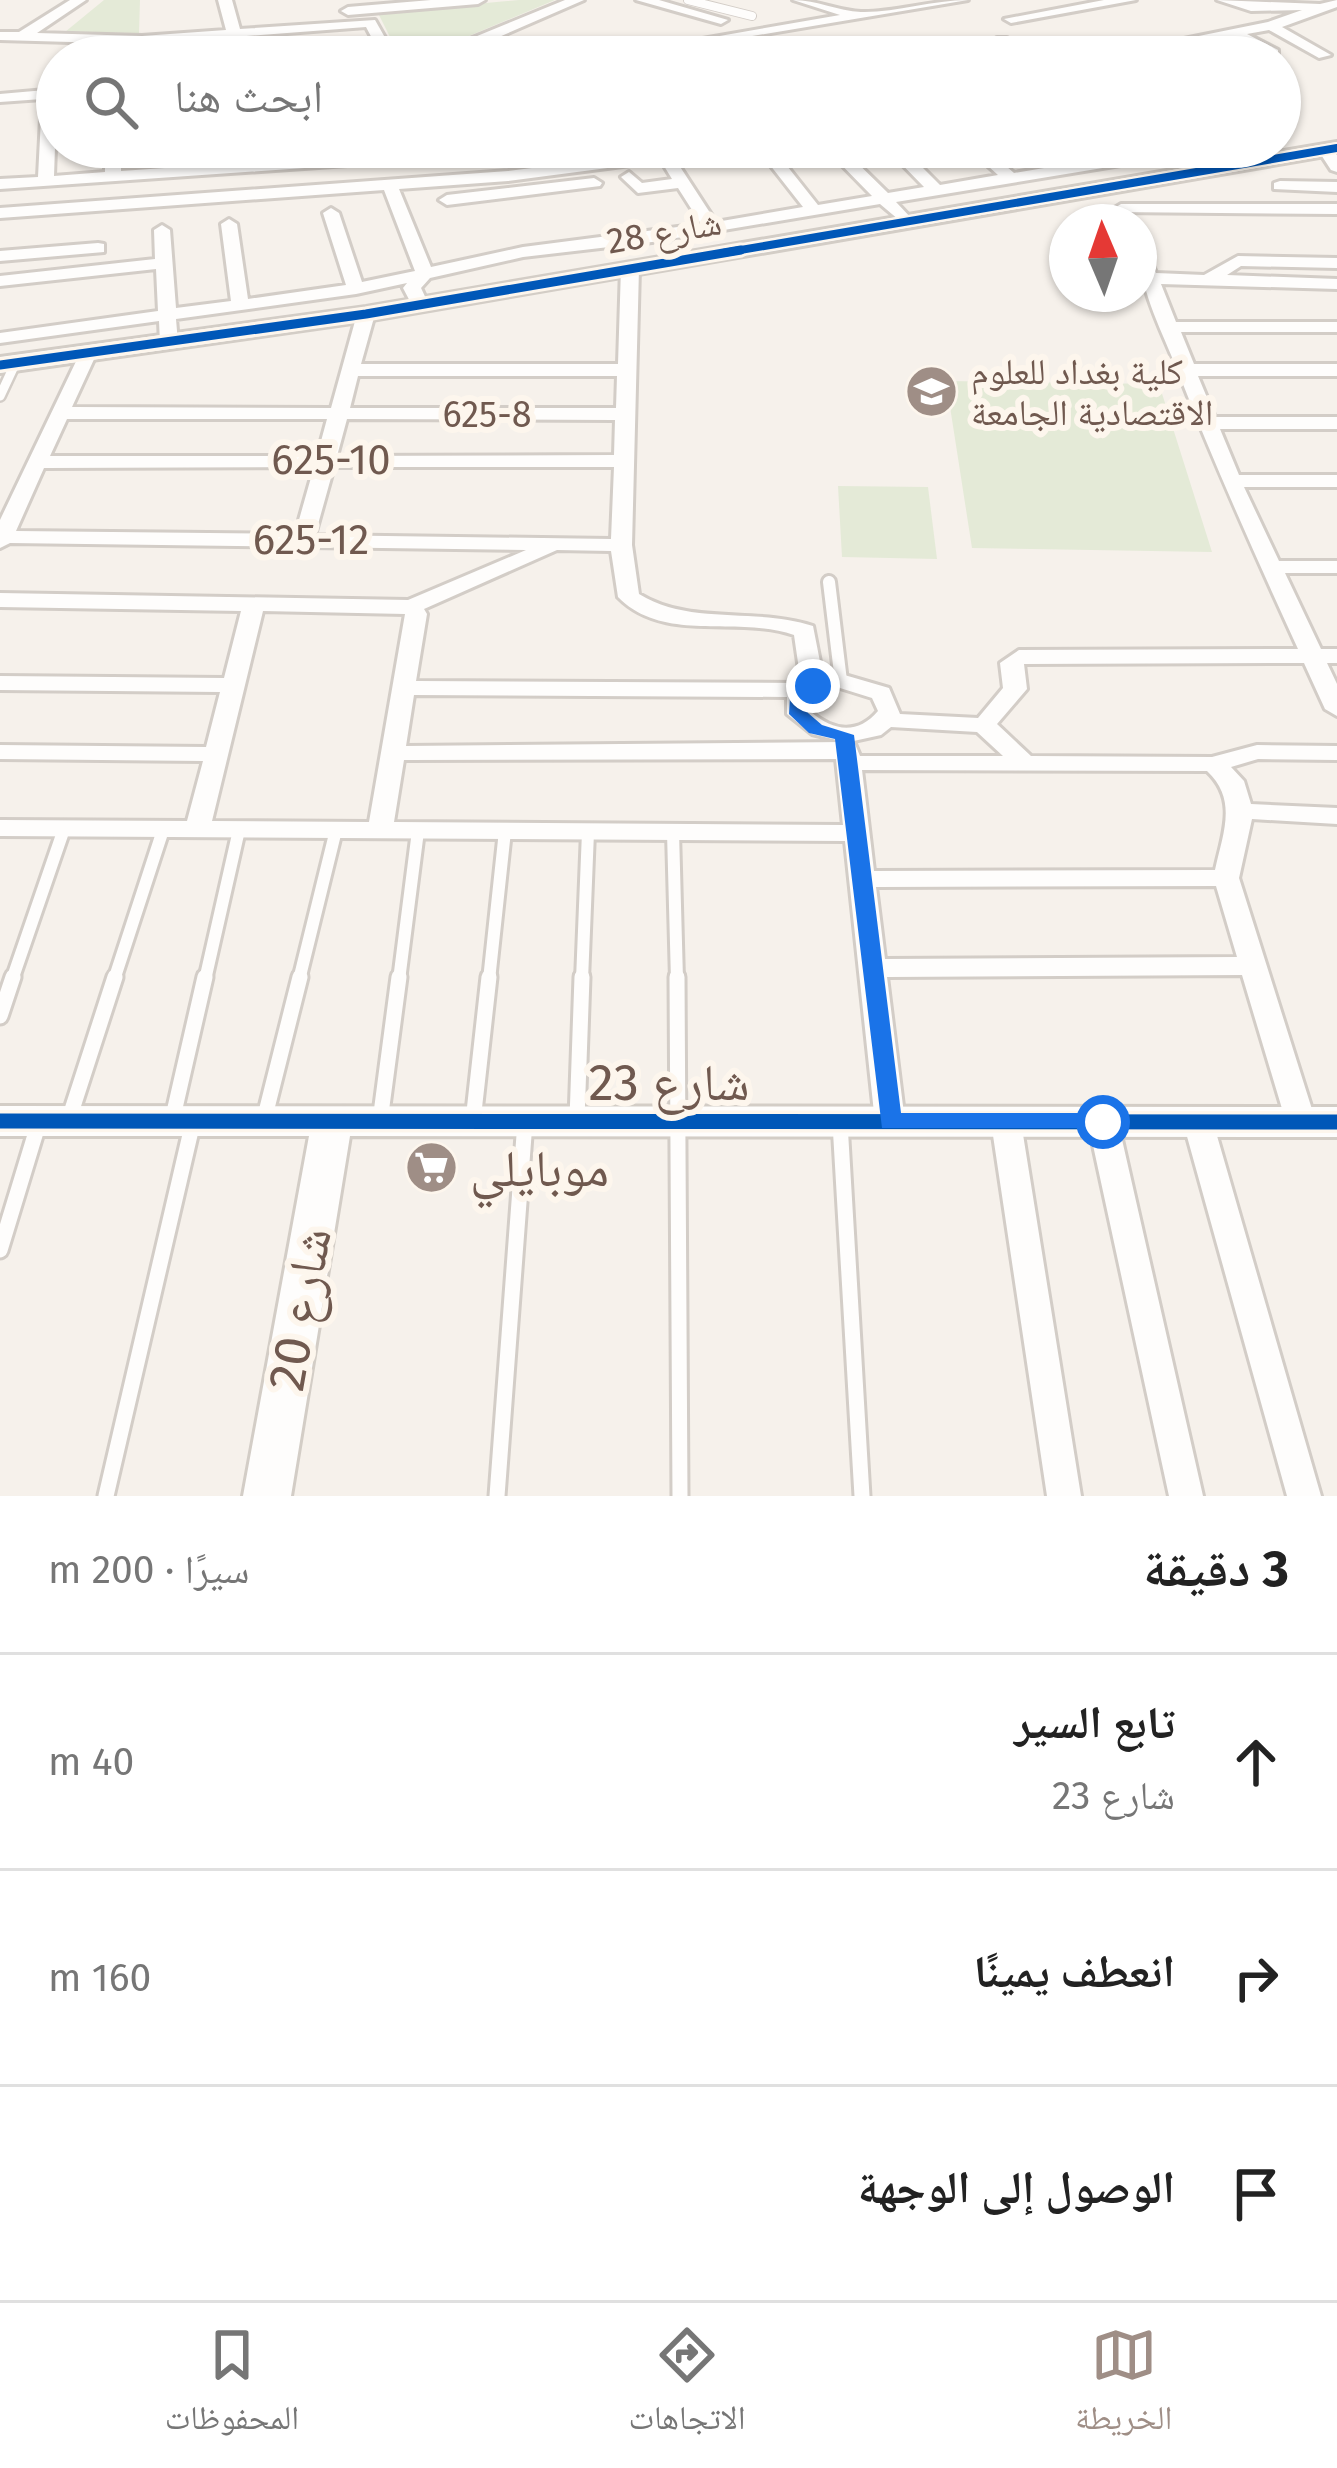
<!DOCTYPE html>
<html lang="ar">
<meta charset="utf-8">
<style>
body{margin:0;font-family:"Fira Sans","Noto Naskh Arabic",sans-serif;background:#f2f2f2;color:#222;direction:rtl}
.compass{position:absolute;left:1049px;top:204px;width:108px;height:108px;border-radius:50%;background:#fff;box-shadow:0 3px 9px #0004;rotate:358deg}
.stop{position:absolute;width:36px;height:36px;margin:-27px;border:9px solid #1a73e8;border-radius:50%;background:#fff}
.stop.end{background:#1a73e8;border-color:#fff;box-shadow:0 3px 12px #0008}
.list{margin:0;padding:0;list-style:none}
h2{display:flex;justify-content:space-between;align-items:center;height:156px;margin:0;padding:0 48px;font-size:51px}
h2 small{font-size:39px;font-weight:400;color:#767676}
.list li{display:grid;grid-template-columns:78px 1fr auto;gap:36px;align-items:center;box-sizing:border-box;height:216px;padding:0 48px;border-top:3px solid #e0e0e0}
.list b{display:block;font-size:45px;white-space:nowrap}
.list p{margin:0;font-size:39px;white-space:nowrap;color:#767676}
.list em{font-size:39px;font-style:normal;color:#767676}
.icon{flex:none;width:66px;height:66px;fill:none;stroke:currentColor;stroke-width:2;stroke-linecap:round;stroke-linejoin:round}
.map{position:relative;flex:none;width:1337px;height:1496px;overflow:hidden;direction:ltr}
.search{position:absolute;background:#fff;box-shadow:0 3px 9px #0004;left:36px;right:36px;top:36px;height:132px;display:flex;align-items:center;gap:30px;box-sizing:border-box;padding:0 42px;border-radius:66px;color:#767676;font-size:45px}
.sheet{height:804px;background:#fff}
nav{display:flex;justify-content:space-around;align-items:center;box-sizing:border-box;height:168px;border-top:3px solid #e0e0e0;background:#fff;font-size:33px;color:#767676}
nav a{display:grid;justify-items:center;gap:6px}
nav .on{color:#9f8e86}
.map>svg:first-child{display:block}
</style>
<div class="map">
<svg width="1337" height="1496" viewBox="0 0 1337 1496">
<rect width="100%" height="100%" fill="#f6f1eb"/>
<path fill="#e4ead7" d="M104 0H140L139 33 65 32Z
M519 0H555L445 46 397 51 378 13Z
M946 381 1159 384 1212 552 972 548Z
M838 486 928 487 937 559 842 557Z"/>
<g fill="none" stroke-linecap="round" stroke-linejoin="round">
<defs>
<path id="lane-far3" d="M688 0 752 16"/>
<path id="lane-far2" d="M0 396 15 364"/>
<path id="lane-far1" d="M829 582 841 681
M673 832 677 980
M12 980 64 829
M114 980 163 830
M205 980 239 830
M299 980 336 830
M399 980 418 831
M489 980 505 831
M582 980 588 832"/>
<path id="lane" d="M677 977 680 1496
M0 1016 13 977
M69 1119 115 977
M577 1119 582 977
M264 1120 300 977
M172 1121 205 977
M380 1121 399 977
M473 1121 489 977
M840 1123 862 1496
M0 1250 39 1122
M106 1496 193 1122
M497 1496 525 1122"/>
<path id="street" d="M70 0H86L37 33 142 36 226 30 218 0H232L240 29 375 20 396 57H382L366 27 142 44 0 40V32H19Z
M431 0H485L478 4 348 15 341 11 348 7Z
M565 0H584L499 37 524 57H508L488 41 430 57H404L465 41Z
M636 0H659L728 20 721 24Z
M793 0C817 0 838 11 861 12 894 13 932 0 968 0L675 49 668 45 840 15Z
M1104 0H1136L1011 23 1004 19Z
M1217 0 1320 4 1337 0V7L1282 27 1331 55 1319 58 1269 30 1247 34 1278 50V56C1259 56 1244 37 1226 38 1182 41 1140 57 1095 57L1268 22 1302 10 1251 11Z
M997 38H1007L1035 57H1018L997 44Z
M922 41 960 57H940L921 49 861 57H821L828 53Z
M593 47 598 48V54L555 57Z
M57 89 54 176 105 172V147H121V171L468 147H543L535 152 0 189V179L38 177 42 99 0 102V94Z
M1326 145 1337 155V172L1331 170 1318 150Z
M699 147H743L735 152 675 159 716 222 803 207 756 147H772L818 205 872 196 824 147H841L888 193 924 187 885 147H902L940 185 998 175 967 147H984L1014 173 1151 150 1159 155 1151 160 896 202 913 220 905 225 880 204 652 242 523 257 430 278 421 288 429 305 420 310 414 309 403 288 407 283 356 294 176 319 178 343 169 348 160 343 159 321 0 343V333L158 311 156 269 0 286V276L155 259 154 230 162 225 170 230 176 308 231 301 221 224 229 219 237 224 248 299 346 285 323 213 331 208 339 213 362 282 415 271 384 190 0 218V208L508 171ZM661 161 672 179 642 183 629 172 621 177 638 193 678 188 701 224 523 247 431 267 399 189 508 181Z
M594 178 602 183 600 186 447 205 439 200 447 195Z
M1280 181 1337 182V192L1274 189V183Z
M1121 204H1337V214L1115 212 1113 209Z
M98 243 104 244V252L0 261V251Z
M1139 246 1147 251 1156 273 1204 275 1238 256 1337 258V268L1241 266 1227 275 1337 279V289L1161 284 1176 322H1337V332H1181L1194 364H1337V376H1198L1215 417H1337V429H1220L1239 475H1337V487H1244L1279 561H1337V573H1285L1321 649H1337V663H1327L1337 684V716L1325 709 1304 663 1024 664 1027 689 997 724 1031 756 1212 757 1257 745 1337 746V760L1258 759 1231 767 1244 781 1251 804 1337 808V824L1252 819 1239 878 1316 1122 1311 1130 1301 1133 1291 1130 1286 1122 1242 975 887 977 905 1122 900 1130 890 1133 880 1130 875 1122 845 841 0 836V820L187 821 203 761 0 759V745L206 747 220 692 0 690V676L224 678 241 611 0 607V593L408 600 526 550 10 543 0 548V520L81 351H93L96 355 72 407 331 408 357 314 366 309 375 314 361 364H618L621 268 630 263 639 268 632 545 639 594C691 626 755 607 813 626L823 677 841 674 889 688 900 714 978 718 1003 688 1000 663 1019 650 1298 649C1256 557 1214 464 1177 369 1161 329 1139 289 1139 246ZM358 376H617L616 408H350ZM67 419H327L317 456H50ZM347 419 615 420 614 455 337 456ZM314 467 295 534 16 531 44 468ZM334 467H614L611 539 315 535ZM557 550 611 551 618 597C664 644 738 615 794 635L801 683 416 681 427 614 424 609ZM263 611 405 614 369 822 212 821ZM840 688 872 698 878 711C858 735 833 731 811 712V699L820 692ZM414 695 787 697V714L812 734 845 742 406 746ZM891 727 977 732 1003 756H860L855 744 849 742 881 735ZM836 759 843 825 394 822 404 760ZM862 770 1207 771C1238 800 1223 833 1215 870L874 871ZM1216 886 1237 957 885 959 876 887Z
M1006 1111 1016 1114 1021 1122 1081 1496H1047L991 1122 996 1114Z
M1103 1111 1113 1114 1118 1122 1203 1496H1169L1088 1122 1093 1114Z
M1198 1111 1208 1114 1213 1122 1321 1496H1287L1183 1122 1188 1114Z"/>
<path id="secondary" d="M1337 142V154L366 321 0 373V357L366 307Z
M0 1106 1337 1107V1137L350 1136 291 1496H243L309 1136H0Z"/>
</defs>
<use href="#lane-far3" stroke="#d3cdc7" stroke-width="10"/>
<use href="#lane-far2" stroke="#d3cdc7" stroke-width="14"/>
<use href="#lane-far1" stroke="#d3cdc7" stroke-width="18"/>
<use href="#lane" stroke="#d3cdc7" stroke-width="21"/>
<use href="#street" stroke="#d3cdc7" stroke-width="6"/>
<use href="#secondary" stroke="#d3cdc6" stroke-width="6"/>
<use href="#lane-far3" stroke="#fefdfc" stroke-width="8"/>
<use href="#lane-far2" stroke="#fefdfc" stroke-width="9"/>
<use href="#lane-far1" stroke="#fefdfc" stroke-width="12"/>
<use href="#lane" stroke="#fefdfc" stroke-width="15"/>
<use href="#street" fill="#fefdfc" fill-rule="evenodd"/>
<use href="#secondary" fill="#fefdfc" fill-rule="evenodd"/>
<defs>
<path id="cycleway-far2" d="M723 253 1337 148"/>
<path id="cycleway-far1" d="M0 365 366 314 741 250"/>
<path id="cycleway" d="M0 1121 1337 1122"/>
</defs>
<use href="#cycleway-far2" stroke="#fdf6ed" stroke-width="12"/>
<use href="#cycleway-far1" stroke="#fdf6ed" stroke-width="15"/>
<use href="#cycleway" stroke="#fdf6ed" stroke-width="22"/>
<use href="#cycleway-far2" stroke="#0057b8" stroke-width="8"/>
<use href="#cycleway-far1" stroke="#0057b8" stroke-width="9"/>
<use href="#cycleway" stroke="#0057b8" stroke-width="15"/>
</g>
<path fill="#1a73e8" d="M806 682 822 686 809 699 808 713 822 725 854 735 901 1113H1103L1111 1115V1128H882L835 739 809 733 789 714 790 697Z"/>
<defs>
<symbol id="university-disc" viewBox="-11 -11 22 22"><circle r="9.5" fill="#9f8e86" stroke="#fdf6ed"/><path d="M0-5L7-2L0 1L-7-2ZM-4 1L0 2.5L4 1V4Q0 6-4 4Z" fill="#fff"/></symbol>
<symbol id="supermarket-disc" viewBox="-11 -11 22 22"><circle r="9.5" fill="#9f8e86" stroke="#fdf6ed"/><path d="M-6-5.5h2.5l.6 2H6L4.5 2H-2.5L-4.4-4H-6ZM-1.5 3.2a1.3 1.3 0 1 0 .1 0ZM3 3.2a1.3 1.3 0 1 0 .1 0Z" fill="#fff"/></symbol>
</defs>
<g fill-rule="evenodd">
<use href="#university-disc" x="902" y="362" width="59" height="59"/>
<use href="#supermarket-disc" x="402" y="1138" width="59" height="59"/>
</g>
<g text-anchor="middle" stroke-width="12" stroke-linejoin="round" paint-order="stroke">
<g font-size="36" fill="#70594f" stroke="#fdf6ed">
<text transform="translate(664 231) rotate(-10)" y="13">شارع 28</text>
<text x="487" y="427">625-8</text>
</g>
<g font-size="36" fill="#70594f" stroke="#fdf6ed" text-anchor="start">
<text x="971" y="384">كلية بغداد للعلوم<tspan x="971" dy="41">الاقتصادية الجامعة</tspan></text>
</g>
<g font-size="42" fill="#70594f" stroke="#fdf6ed">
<text x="331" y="474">625-10</text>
<text x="311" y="554">625-12</text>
</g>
<g font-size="51" fill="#70594f" stroke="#fdf6ed">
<text x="669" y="1100">شارع 23</text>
<text transform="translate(299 1309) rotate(-80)" y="18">شارع 20</text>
</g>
<g font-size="51" fill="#70594f" stroke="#fdf6ed" text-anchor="start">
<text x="470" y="1186">موبايلي</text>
</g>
</g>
</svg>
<svg class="compass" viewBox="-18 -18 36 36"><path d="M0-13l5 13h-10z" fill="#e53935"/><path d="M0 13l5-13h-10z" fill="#767676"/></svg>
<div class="stop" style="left:1103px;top:1122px"></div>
<div class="stop end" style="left:813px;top:686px"></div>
<div class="search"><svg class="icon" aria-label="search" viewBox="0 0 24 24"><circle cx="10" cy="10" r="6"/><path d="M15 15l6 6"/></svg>ابحث هنا</div>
</div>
<section class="sheet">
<h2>3 دقيقة<small>سيرًا · 200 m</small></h2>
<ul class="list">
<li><svg class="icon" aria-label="ahead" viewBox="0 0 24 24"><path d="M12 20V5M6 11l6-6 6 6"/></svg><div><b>تابع السير</b><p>شارع 23</p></div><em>40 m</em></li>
<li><svg class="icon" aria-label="right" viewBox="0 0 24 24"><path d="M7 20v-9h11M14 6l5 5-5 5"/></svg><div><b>انعطف يمينًا</b></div><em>160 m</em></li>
<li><svg class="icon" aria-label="arrive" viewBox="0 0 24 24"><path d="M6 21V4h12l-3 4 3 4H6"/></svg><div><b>الوصول إلى الوجهة</b></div></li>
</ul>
</section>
<nav>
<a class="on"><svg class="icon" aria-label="map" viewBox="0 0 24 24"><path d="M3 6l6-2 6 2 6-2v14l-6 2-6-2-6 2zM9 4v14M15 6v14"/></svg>الخريطة</a>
<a><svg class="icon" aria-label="directions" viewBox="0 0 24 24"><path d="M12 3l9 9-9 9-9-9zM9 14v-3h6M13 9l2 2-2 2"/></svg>الاتجاهات</a>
<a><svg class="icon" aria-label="saved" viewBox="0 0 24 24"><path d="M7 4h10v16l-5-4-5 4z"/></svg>المحفوظات</a>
</nav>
